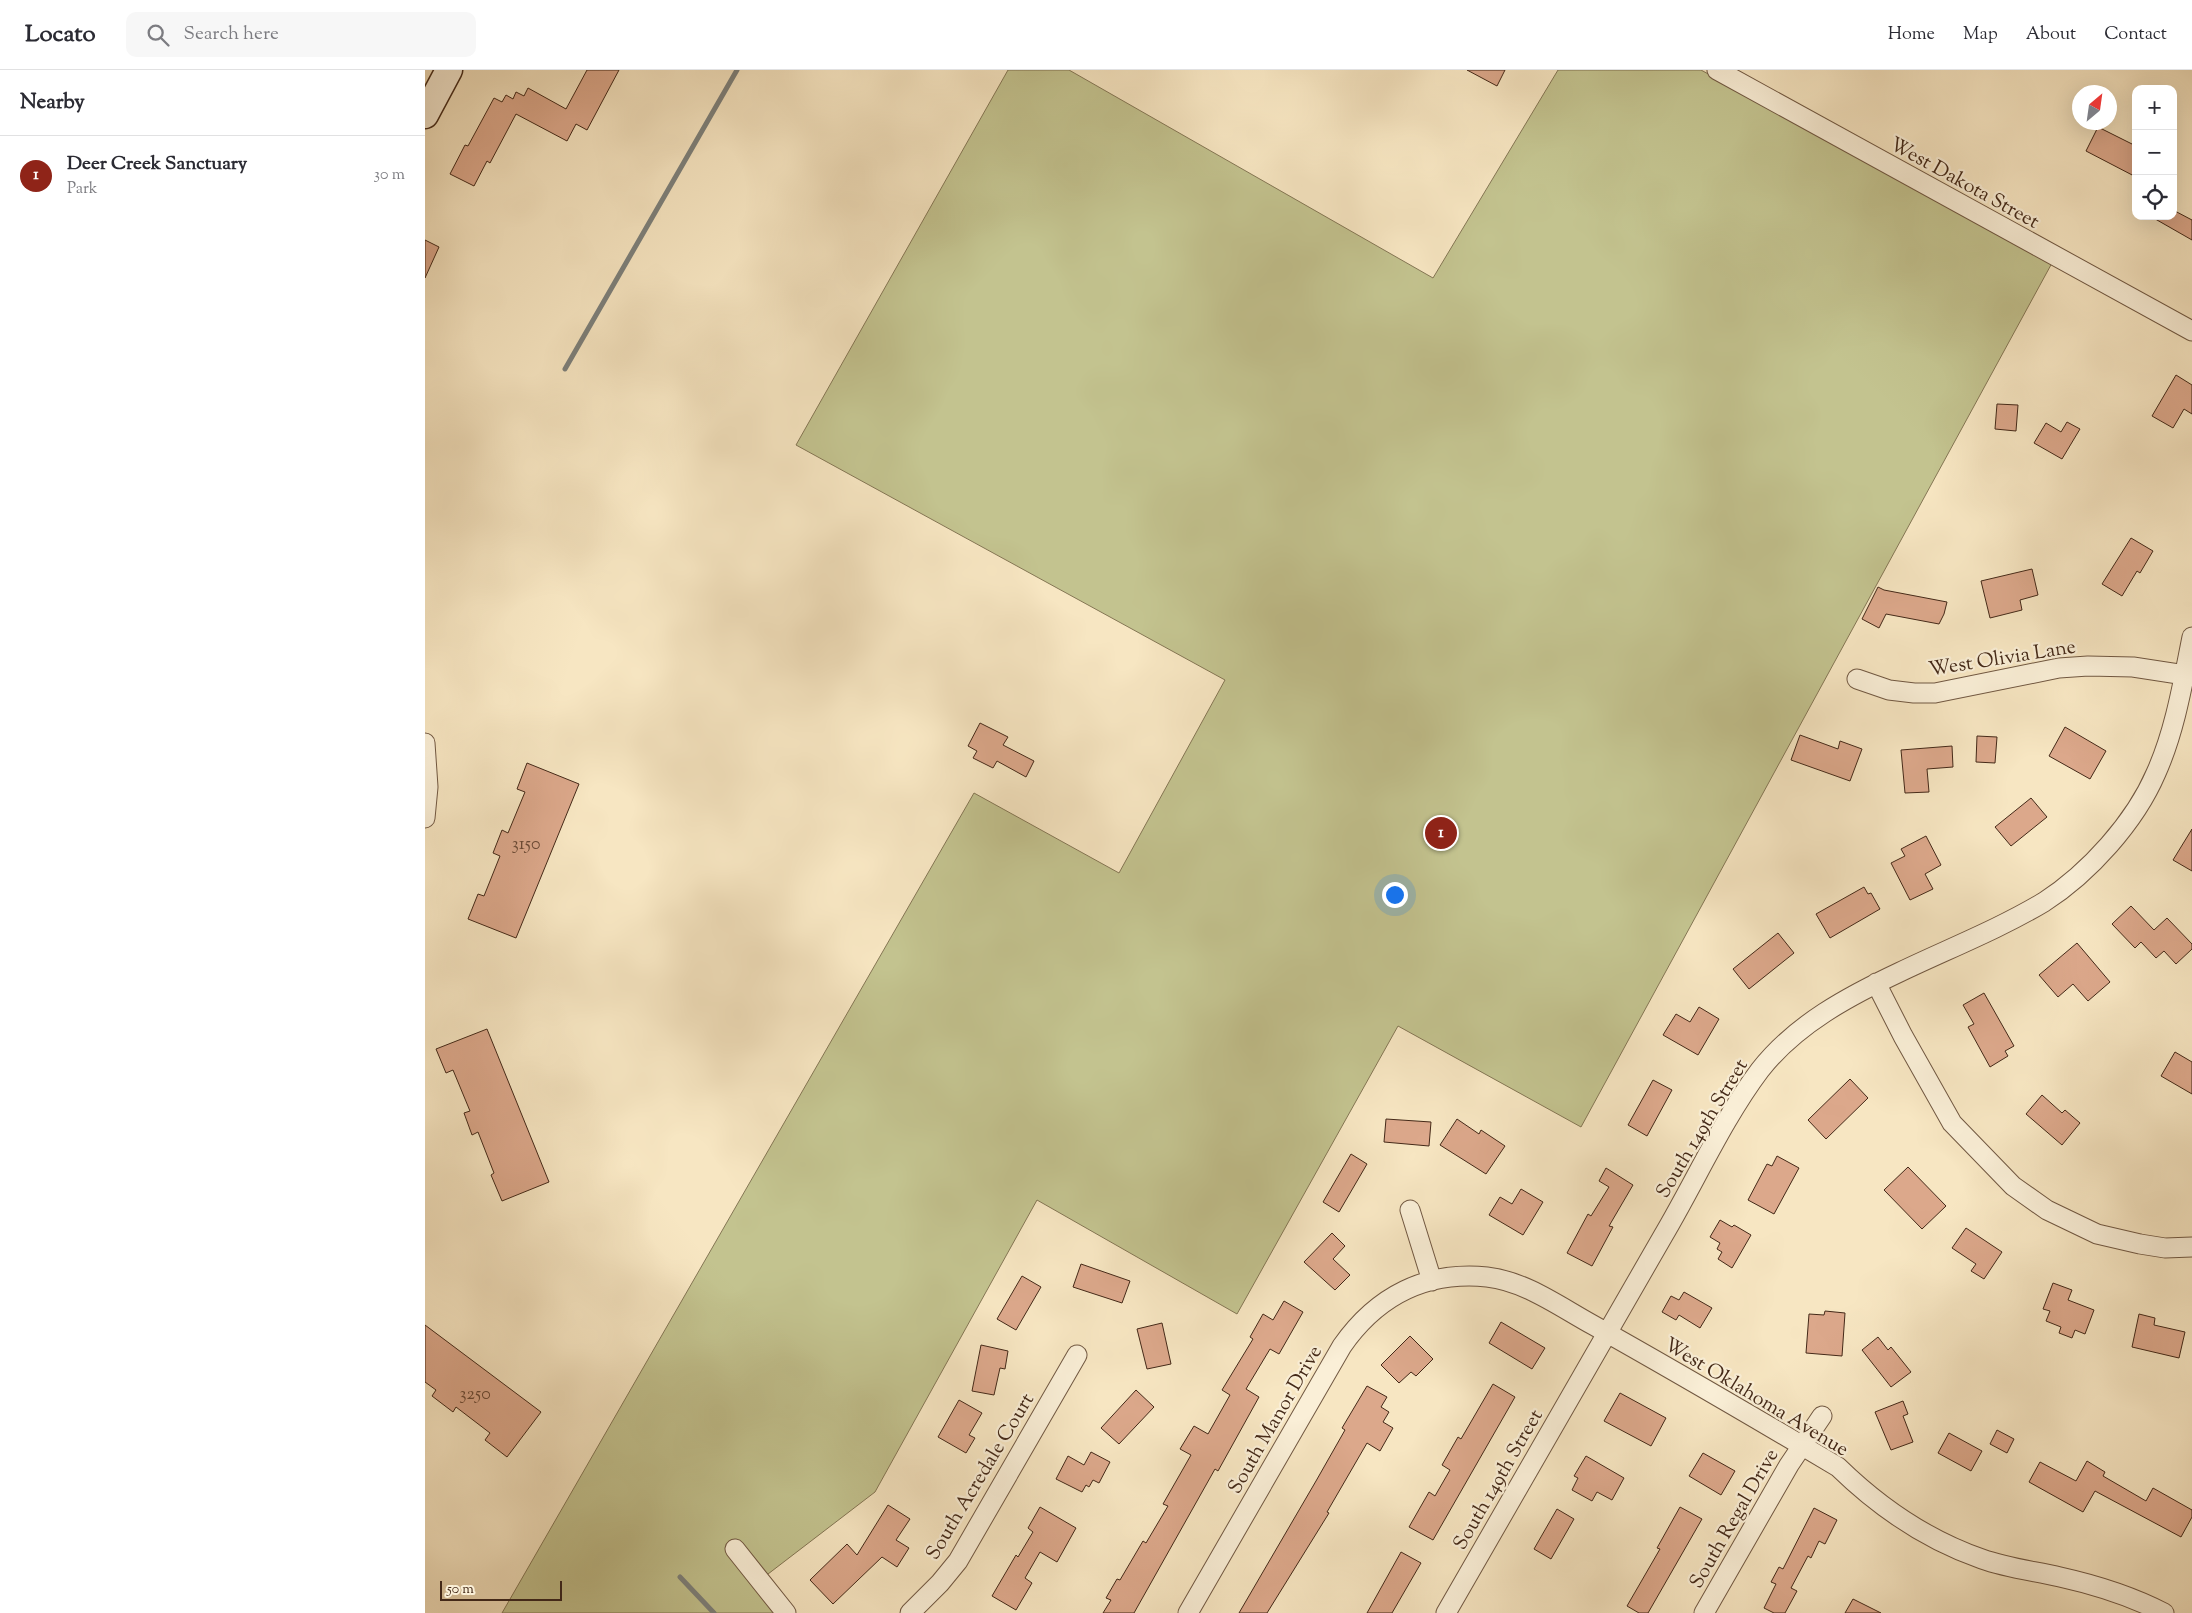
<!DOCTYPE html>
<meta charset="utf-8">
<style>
body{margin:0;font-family:"Sorts Mill Goudy",serif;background:#f7f7f7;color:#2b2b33}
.controls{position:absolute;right:15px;top:15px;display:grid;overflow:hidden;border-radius:10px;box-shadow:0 5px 20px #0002}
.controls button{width:45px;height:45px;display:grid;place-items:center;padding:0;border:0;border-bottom:1px solid #e1e1e2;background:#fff;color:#2b2b33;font:25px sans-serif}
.compass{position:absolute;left:1647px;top:15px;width:45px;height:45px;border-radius:50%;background:#fff;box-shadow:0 5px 20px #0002;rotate:29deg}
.scale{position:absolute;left:15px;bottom:12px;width:122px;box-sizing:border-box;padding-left:5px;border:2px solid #442918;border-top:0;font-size:14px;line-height:18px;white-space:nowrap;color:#442918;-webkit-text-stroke:4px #faefd7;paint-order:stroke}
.you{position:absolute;left:969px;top:824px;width:18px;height:18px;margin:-12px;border:4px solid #fff;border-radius:50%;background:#1a73e8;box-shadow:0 0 0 8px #1a73e833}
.badge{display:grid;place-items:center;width:32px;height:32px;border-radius:50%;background:#8f2418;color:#fff;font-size:16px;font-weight:700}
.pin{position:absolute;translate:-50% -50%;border:2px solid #fff;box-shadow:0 1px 5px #0006}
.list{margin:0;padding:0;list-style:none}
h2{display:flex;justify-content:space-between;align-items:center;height:65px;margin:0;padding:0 20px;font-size:21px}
h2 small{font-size:16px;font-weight:400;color:#7c7c81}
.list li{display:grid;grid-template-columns:32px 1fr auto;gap:15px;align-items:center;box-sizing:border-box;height:80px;padding:0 20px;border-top:1px solid #e1e1e2}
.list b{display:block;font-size:19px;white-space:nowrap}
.list p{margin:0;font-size:16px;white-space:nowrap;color:#7c7c81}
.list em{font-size:16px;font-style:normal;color:#7c7c81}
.icon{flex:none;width:28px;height:28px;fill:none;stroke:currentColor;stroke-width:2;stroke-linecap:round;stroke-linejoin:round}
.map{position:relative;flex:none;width:1767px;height:1543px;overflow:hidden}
header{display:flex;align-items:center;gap:30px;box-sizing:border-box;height:70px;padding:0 25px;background:#fff;border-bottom:1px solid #e1e1e2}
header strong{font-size:24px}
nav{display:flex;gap:28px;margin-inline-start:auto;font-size:18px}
.search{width:350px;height:45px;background:#f7f7f7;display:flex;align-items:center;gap:12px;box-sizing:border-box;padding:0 18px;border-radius:10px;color:#7c7c81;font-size:19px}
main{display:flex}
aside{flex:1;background:#fff}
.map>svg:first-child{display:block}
</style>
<header>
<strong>Locato</strong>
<div class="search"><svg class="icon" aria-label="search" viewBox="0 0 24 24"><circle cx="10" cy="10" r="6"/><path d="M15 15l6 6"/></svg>Search here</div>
<nav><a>Home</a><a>Map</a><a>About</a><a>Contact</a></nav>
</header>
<main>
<aside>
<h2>Nearby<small></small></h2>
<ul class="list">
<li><span class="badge">1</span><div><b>Deer Creek Sanctuary</b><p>Park</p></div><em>30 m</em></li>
</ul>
</aside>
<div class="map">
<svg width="1767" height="1543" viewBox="0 0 1767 1543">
<rect width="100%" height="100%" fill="#f7e6c2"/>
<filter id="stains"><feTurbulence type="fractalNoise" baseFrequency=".004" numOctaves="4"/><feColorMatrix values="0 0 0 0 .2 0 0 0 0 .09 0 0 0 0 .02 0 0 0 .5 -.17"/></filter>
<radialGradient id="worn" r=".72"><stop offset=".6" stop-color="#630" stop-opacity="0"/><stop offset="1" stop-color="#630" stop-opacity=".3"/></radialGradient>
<path fill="#c3c38f" stroke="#847654" d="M583 0H644L1008 208 1133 0H1276L1627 193 1156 1057 973 956 812 1244 612 1130 450 1422 330 1514 353 1543H77L549 723 694 803 800 610 371 375Z"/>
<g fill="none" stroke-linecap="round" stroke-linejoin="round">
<path stroke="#7d817c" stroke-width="5" d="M140 299 312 0
M255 1507 289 1543"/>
</g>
<path fill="#dca88b" stroke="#442918" d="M162 0H194L162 60 151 54 142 71 91 44 65 93 62 91 49 116 25 104 40 75 43 76 69 28 77 32 81 25 88 29 91 22 99 26 103 18 141 39Z
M1042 0H1080L1072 16Z
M1673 57 1711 76V107L1661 81Z
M1748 140 1767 150V170L1725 146H1748Z
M0 170 14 177 0 208Z
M1751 305 1767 315V344L1759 339 1748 358 1727 346Z
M1572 334 1593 335 1591 361 1570 359Z
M1642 352 1655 359 1637 389 1609 373 1621 353 1636 362Z
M1706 468 1728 481 1715 503 1712 501 1697 526 1677 514Z
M1607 499 1613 525 1595 530 1597 540 1565 548 1556 511Z
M1453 517 1459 520 1522 532 1519 544 1514 554 1461 544 1454 558 1437 549Z
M555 653 583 667 578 675 609 691 601 707 572 691 568 698 548 688 552 681 543 676Z
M1640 657 1681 681 1665 709 1624 686Z
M1375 665 1413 679 1415 671 1437 679 1425 711 1366 690Z
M1552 666 1572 667 1570 693 1551 692Z
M1527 676 1528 697 1502 699 1504 722 1480 723 1476 680Z
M102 693 154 714 91 868 43 849 53 824 59 826 75 786 68 783 77 760 83 763 100 722 92 719Z
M1606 728 1622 747 1586 776 1570 757Z
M1767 759V801L1748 790Z
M1501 766 1516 795 1500 804 1508 819 1485 830 1466 793 1480 786 1476 779Z
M1439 817 1443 824 1446 823 1455 839 1405 868 1391 844Z
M1706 836 1729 860 1742 848 1767 874V879L1751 894 1739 881 1731 888 1716 872 1710 878 1687 854Z
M1353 863 1369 883 1324 919 1308 899Z
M1652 873 1685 912 1663 931 1648 914 1633 927 1614 905Z
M1559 923 1589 976 1580 981 1583 986 1565 997 1543 957 1549 954 1538 935Z
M1274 937 1294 949 1273 985 1238 965 1251 944 1265 952Z
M62 959 124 1112 77 1131 66 1105 69 1103 53 1062 47 1065 39 1043 45 1041 28 1000 21 1003 11 979Z
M1750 982 1767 992V1024L1736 1006Z
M1425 1009 1443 1028 1401 1069 1383 1050Z
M1228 1010 1247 1020 1222 1066 1203 1055Z
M1617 1025 1637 1043 1640 1040 1655 1053 1637 1075 1601 1044Z
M961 1049 1006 1052 1004 1076 959 1072Z
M1032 1049 1054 1064 1056 1060 1080 1076 1061 1104 1015 1075Z
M926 1084 942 1094 914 1142 898 1132Z
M1352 1086 1374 1098 1349 1144 1323 1130 1342 1094 1347 1096Z
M1483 1097 1521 1136 1497 1159 1459 1120Z
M1181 1098 1208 1115 1184 1156 1188 1157 1167 1196 1142 1183 1163 1144 1166 1146 1184 1117 1174 1111Z
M1096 1119 1118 1132 1098 1165 1064 1145 1075 1127 1087 1134Z
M1295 1150 1307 1157 1309 1155 1326 1165 1307 1198 1293 1189 1297 1182 1292 1179 1295 1173 1285 1167Z
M1541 1158 1577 1182 1559 1209 1546 1201 1551 1194 1527 1178Z
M907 1163 920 1176 908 1189 925 1205 910 1220 879 1192Z
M656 1194 705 1211 697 1233 648 1217Z
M597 1206 616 1217 591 1260 572 1249Z
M1628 1213 1647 1220 1643 1230 1669 1240 1660 1264 1650 1260 1647 1268 1634 1263 1636 1257 1621 1251 1625 1241 1618 1239Z
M1259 1222 1287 1238 1275 1258 1254 1245 1251 1250 1237 1242 1246 1226 1254 1230Z
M859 1231 878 1242 854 1284 845 1279 821 1319 834 1327 793 1401 790 1399 709 1543H678L686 1530 681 1528 692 1509 695 1510 718 1471 721 1473 743 1436 738 1434 766 1385 755 1379 769 1356 783 1364 805 1325 797 1320 828 1269 825 1267 838 1244 848 1250Z
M1400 1241 1420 1243 1417 1286 1381 1283 1384 1244 1399 1245Z
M1714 1244 1730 1248 1729 1255 1760 1262 1754 1288 1707 1277Z
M1076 1252 1120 1278 1107 1299 1064 1273Z
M737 1253 746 1294 722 1299 712 1259Z
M0 1255 116 1342 82 1387 60 1370 65 1363 31 1337 28 1342 7 1326 11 1320 0 1312Z
M985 1266 1008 1289 991 1306 986 1302 974 1313 956 1295Z
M1453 1267 1463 1280 1466 1277 1486 1302 1466 1317 1437 1280Z
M556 1275 583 1281 580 1299 575 1298 569 1325 547 1321Z
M1068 1314 1090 1327 1008 1470 984 1457 1004 1422 1010 1426 1025 1400 1017 1395 1033 1367 1036 1369Z
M942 1316 962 1327 956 1337 964 1342 958 1352 968 1358 955 1381 942 1373 902 1442 904 1443 842 1543H814L891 1411 920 1360 917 1358Z
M711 1320 729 1337 694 1374 676 1358Z
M1195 1323 1241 1348 1226 1376 1179 1351Z
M534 1330 557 1343 544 1365 550 1368 541 1383 513 1367Z
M1478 1331 1483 1344 1478 1346 1488 1372 1466 1380 1450 1342Z
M1572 1360 1589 1369 1582 1383 1565 1374Z
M1524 1363 1557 1381 1546 1401 1513 1383Z
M666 1382 685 1392 674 1413 668 1410 664 1417 661 1415 657 1422 631 1409 643 1386 659 1395Z
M1278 1383 1310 1401 1296 1425 1264 1406Z
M1161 1386 1199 1408 1187 1430 1172 1422 1167 1431 1147 1420 1153 1408 1149 1406Z
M1662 1391 1680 1402 1678 1406 1721 1431 1728 1418 1767 1440V1447L1756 1467 1670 1421 1658 1442 1604 1412 1615 1392 1651 1411Z
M463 1435 485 1449 471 1470 484 1478 472 1497 457 1487 408 1534 385 1510 422 1474 432 1485Z
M615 1437 651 1458 632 1492 615 1482 600 1508 607 1513 591 1540 567 1526 591 1485 593 1487 608 1462 603 1458Z
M1255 1437 1277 1449 1223 1543H1214L1202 1536 1235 1479 1232 1478Z
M1389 1438 1412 1450 1400 1474 1394 1471 1386 1488 1383 1486 1366 1518 1372 1521 1360 1543H1349L1339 1538 1351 1514 1346 1512 1354 1497 1358 1499Z
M1132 1439 1149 1449 1126 1489 1109 1479Z
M976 1482 996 1493 967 1543H942Z
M1428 1529 1456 1543H1420Z"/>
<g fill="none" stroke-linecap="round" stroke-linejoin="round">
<defs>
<path id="street" d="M1292 0 1767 261
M1432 609 1464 620 1489 623H1510L1634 598 1663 596 1708 597 1760 605
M0 673 3 717 0 748
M1451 913 1478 966 1527 1053 1588 1116 1622 1140 1672 1164 1715 1174 1740 1178 1767 1177
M985 1140 1007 1211
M310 1479 361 1543
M485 1543 515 1513 533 1491 652 1285
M763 1543 917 1276C952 1226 1001 1201 1062 1207 1100 1211 1135 1237 1168 1255 1250 1301 1332 1349 1413 1397 1454 1437 1502 1470 1557 1489 1582 1498 1609 1501 1635 1507 1671 1515 1706 1526 1739 1543
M1021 1543C1093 1417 1165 1291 1238 1166 1270 1112 1298 1049 1335 1000 1371 954 1424 926 1475 902 1523 879 1574 859 1619 832 1664 803 1710 752 1731 703 1750 661 1758 612 1767 567
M1279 1543 1364 1395 1397 1346"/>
<path id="secondary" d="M0 45 24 0"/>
</defs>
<use href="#street" stroke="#715842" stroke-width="21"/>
<use href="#secondary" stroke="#442918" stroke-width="29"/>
<use href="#street" stroke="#faefd7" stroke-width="19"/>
<use href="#secondary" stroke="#faefd7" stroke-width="26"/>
</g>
<g text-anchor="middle" stroke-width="4.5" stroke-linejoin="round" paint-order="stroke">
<g font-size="18" fill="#6a4935">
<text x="101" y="779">3150</text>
<text x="50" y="1329">3250</text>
</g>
<g font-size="20" fill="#442918" stroke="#faefd7">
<text transform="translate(1540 112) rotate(29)" y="7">West Dakota Street</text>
<text transform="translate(1577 587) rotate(-9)" y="7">West Olivia Lane</text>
<text transform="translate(1276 1058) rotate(-59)" y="7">South 149th Street</text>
<text transform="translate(1332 1326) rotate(31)" y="7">West Oklahoma Avenue</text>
<text transform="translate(849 1349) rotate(-60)" y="7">South Manor Drive</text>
<text transform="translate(554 1406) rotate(-59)" y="7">South Acredale Court</text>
<text transform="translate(1072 1409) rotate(-60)" y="7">South 149th Street</text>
<text transform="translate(1308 1448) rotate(-60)" y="7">South Regal Drive</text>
</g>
</g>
<rect width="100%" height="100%" filter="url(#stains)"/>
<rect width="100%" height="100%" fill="url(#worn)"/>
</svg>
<div class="controls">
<button>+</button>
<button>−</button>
<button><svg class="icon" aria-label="locate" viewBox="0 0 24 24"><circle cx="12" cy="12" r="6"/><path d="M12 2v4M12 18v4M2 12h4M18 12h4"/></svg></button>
</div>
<svg class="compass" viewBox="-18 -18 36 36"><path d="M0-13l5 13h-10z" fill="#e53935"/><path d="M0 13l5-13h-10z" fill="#7c7c81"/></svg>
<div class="scale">50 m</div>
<div class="you"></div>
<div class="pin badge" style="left:1016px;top:763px">1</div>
</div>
</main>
